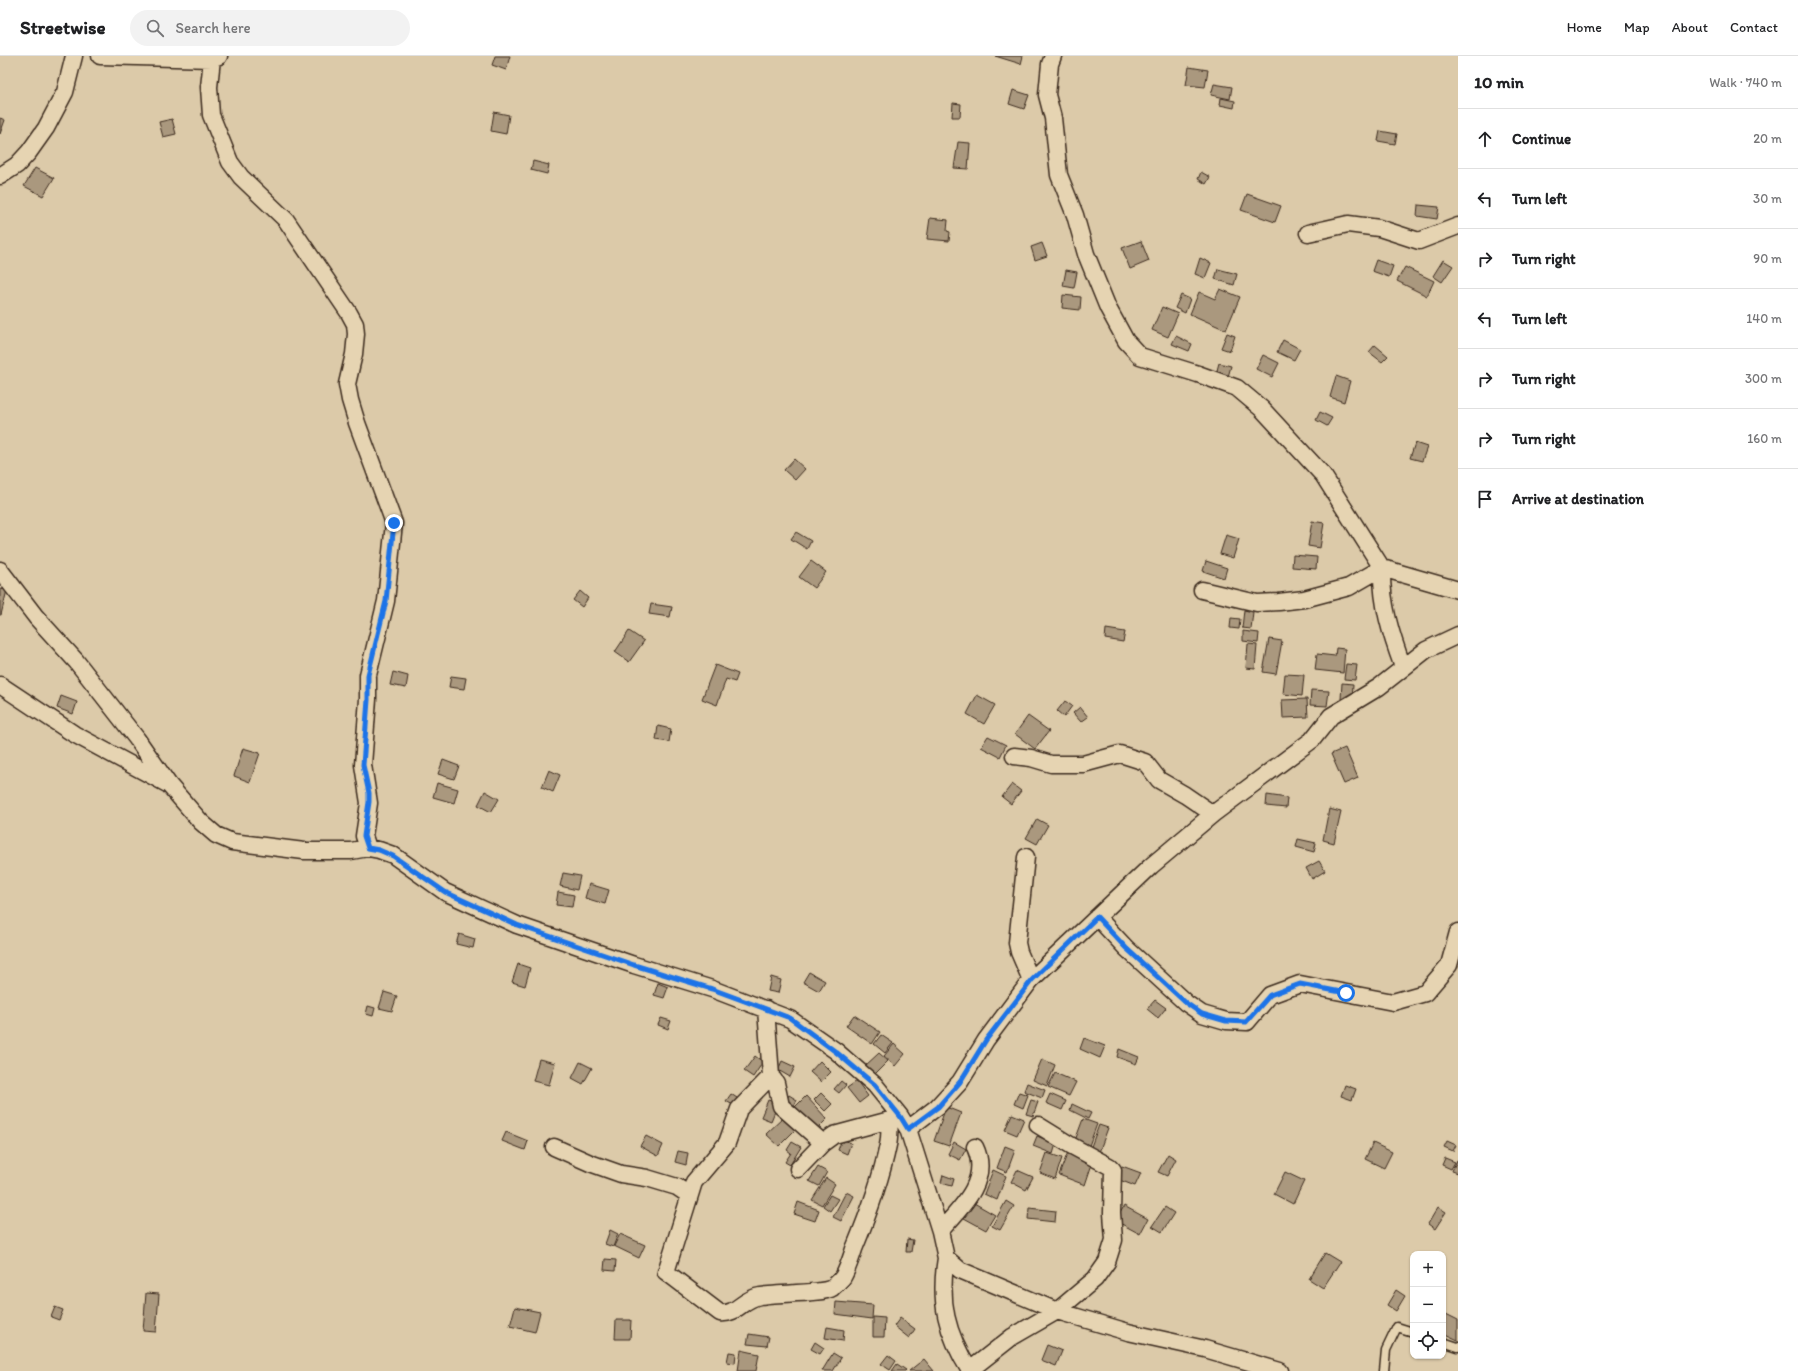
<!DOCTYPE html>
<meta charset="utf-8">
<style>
body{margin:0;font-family:Itim,sans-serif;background:#f2f2f2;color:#202124}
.controls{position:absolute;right:12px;bottom:12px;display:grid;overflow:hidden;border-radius:8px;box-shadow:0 1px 3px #0004}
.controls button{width:36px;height:36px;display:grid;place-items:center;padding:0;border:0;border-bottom:1px solid #e0e0e0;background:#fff;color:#202124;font:20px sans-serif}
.stop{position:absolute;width:12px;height:12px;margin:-9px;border:3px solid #1a73e8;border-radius:50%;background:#fff}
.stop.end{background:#1a73e8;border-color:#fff;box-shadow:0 1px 4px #0008}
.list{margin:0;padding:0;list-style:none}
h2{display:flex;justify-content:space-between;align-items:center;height:52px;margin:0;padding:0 16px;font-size:17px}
h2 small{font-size:13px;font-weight:400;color:#757577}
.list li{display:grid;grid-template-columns:26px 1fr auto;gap:12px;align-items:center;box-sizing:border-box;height:60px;padding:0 16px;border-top:1px solid #e0e0e0}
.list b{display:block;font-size:15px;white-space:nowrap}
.list em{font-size:13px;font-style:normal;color:#757577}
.icon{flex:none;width:22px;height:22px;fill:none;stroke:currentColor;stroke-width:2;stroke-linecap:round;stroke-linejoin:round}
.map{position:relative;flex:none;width:1458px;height:1315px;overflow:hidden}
header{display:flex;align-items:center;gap:24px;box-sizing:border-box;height:56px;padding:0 20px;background:#fff;border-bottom:1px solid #e0e0e0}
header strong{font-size:19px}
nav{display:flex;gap:22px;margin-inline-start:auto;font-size:14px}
.search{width:280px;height:36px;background:#f2f2f2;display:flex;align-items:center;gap:10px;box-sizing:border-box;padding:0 14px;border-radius:22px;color:#757577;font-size:15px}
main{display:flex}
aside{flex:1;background:#fff}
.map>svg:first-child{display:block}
</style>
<header>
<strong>Streetwise</strong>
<div class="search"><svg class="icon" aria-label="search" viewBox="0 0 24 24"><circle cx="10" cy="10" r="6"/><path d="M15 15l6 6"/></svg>Search here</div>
<nav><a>Home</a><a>Map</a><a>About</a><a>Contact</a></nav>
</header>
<main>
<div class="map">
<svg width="1458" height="1315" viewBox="0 0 1458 1315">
<rect width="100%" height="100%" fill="#dccaa9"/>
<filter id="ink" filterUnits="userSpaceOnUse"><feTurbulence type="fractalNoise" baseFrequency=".025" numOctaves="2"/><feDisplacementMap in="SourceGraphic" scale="8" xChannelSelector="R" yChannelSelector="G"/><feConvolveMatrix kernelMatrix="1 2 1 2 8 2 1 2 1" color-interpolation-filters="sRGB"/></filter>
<g filter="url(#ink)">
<path fill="#aa987e" stroke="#3b2a1e" d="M495 0H510L506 14 492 9Z
M995 0H1023L1021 8Z
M1189 11 1208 14 1205 31 1186 29Z
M1214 28 1232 31 1230 43 1211 39Z
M1013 34 1029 39 1024 53 1009 48Z
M1221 42 1235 45 1234 52 1220 49Z
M953 47 961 48 960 61H952Z
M494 56 509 59 506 78 491 75Z
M0 62 5 64 0 78Z
M172 63 176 78 163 81 159 66Z
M1380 75 1397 78 1395 88 1378 85Z
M958 86 970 87 968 113 954 112Z
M533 105 549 109 547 118 531 114Z
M35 112 54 122 43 140 24 130Z
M1201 116 1210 121 1206 128 1198 123Z
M1247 138 1281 150 1275 166 1241 154Z
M1418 149 1439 151 1437 163 1417 160Z
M930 162 948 164 947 175 950 176 949 185 927 183Z
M1141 185 1149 205 1130 213 1122 192Z
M1042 187 1047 200 1035 204 1031 191Z
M1200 202 1211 207 1205 222 1195 218Z
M1376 204 1393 210 1389 221 1372 215Z
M1443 204 1453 210 1442 226 1433 220Z
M1405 211 1434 225 1427 240 1397 225Z
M1218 213 1237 218 1234 229 1215 223Z
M1066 214 1077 216 1074 232 1063 230Z
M1220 233 1240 241 1226 274 1190 258 1199 236 1215 243Z
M1063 239 1081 241 1080 254 1062 252Z
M1181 239 1190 243 1185 257 1175 252Z
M1162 251 1178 258 1168 281 1152 274Z
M1227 277 1235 280 1230 295 1221 292Z
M1176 280 1192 288 1189 295 1172 288Z
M1283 284 1300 293 1294 304 1277 296Z
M1375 289 1388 300 1382 306 1369 296Z
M1263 299 1279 307 1272 321 1256 313Z
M1219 307 1231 310 1228 321 1216 318Z
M1336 320 1350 325 1344 346 1330 341Z
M1320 356 1332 362 1327 370 1316 364Z
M1415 387 1427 391 1422 405 1410 402Z
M794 403 805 413 795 424 784 414Z
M1312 465 1324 467 1320 492 1308 490Z
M796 476 811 485 807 493 791 483Z
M1226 479 1239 483 1233 502 1220 498Z
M1293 499 1317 501 1316 513 1292 511Z
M811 505 826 516 814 532 799 521Z
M1206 505 1227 512 1224 522 1203 515Z
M0 533 7 534 1 559H0Z
M580 535 588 542 582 551 573 544Z
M651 548 672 551 670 561 649 558Z
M1244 554 1253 556 1251 573 1242 572Z
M1231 562 1240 563 1239 573 1230 572Z
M1106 573 1125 576 1123 586 1105 583Z
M629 575 644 585 629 606 615 596Z
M1243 575 1259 577 1258 587 1243 585Z
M1269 583 1282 585 1276 618 1263 616Z
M1248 588 1257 589 1255 613 1246 612Z
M1336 592 1345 593 1343 617 1315 614 1317 598 1335 600Z
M1346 608 1357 609 1355 624 1344 623Z
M715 609 738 618 735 626 726 623 717 649 702 643Z
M393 616 408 620 406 632 390 629Z
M1285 618 1304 619 1302 640 1283 638Z
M451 620 466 622 464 633 449 631Z
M1342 627 1353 628 1352 644 1341 643Z
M1311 634 1329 635 1327 650 1310 649Z
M977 639 995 649 984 668 967 658Z
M61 640 77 646 73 658 57 652Z
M1307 643 1308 661 1283 662 1282 644Z
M1065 645 1072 650 1064 661 1057 655Z
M1080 651 1088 661 1081 666 1073 657Z
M1028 660 1049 675 1035 693 1015 678Z
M658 670 671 673 669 686 656 684Z
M988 680 1006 689 1000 701 981 691Z
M243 692 260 697 250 726 234 720Z
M1345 692 1358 722 1344 728 1331 698Z
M443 704 459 710 454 723 438 718Z
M549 714 560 719 553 736 542 731Z
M437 727 458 733 454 747 433 741Z
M1012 728 1021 735 1011 748 1002 741Z
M485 735 499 743 491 756 478 749Z
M1267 739 1287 742 1286 752 1266 750Z
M1329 753 1341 756 1334 787 1323 784Z
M1037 763 1048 769 1037 788 1026 782Z
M1298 783 1316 787 1314 796 1296 791Z
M1319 805 1325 815 1312 823 1306 812Z
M563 817 580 820 577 834 560 830Z
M589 828 609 834 605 848 585 842Z
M558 836 574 839 572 851 556 849Z
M459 878 475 883 473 892 456 888Z
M518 908 530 912 525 930 512 926Z
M809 916 825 925 819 935 803 926Z
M771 921 781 924 778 937 768 935Z
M658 927 668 931 664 942 654 939Z
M384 936 397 940 392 955 379 952Z
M1155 944 1166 952 1158 962 1147 953Z
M368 950 375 952 373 960 366 958Z
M854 959 880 976 872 988 846 970Z
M661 962 671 965 668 973 658 969Z
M881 979 893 987 885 997 874 988Z
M1084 982 1105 990 1100 1002 1080 993Z
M894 988 905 998 895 1010 884 1000Z
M1119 993 1139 1001 1136 1008 1117 1001Z
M879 997 888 1005 874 1019 865 1010Z
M755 1000 763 1006 753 1021 744 1015Z
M539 1003 555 1007 549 1029 533 1025Z
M1042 1003 1055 1009 1047 1030 1033 1024Z
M782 1005 795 1011 790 1021 778 1014Z
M820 1005 831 1016 821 1026 810 1016Z
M580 1006 592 1012 583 1028 572 1022Z
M1055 1017 1076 1026 1069 1040 1048 1031Z
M841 1025 846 1029 839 1037 834 1033Z
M857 1025 868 1040 859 1047 847 1032Z
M1027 1027 1045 1034 1042 1042 1024 1035Z
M1345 1029 1356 1033 1352 1044 1341 1040Z
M1019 1036 1028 1039 1023 1052 1014 1048Z
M821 1037 832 1048 825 1055 814 1044Z
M731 1038 737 1042 733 1049 726 1045Z
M1050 1038 1066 1045 1062 1054 1046 1047Z
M789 1039 797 1044 792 1054 783 1049Z
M806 1040 827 1063 816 1074 794 1052Z
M768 1044 778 1048 771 1065 761 1061Z
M1031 1044 1038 1046 1033 1060 1026 1058Z
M1072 1048 1091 1057 1088 1063 1070 1054Z
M946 1051 961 1057 949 1090 934 1085Z
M1012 1058 1024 1063 1017 1079 1005 1074Z
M785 1060 797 1072 779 1090 766 1078Z
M1083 1063 1097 1068 1087 1095 1073 1090Z
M1099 1069 1108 1072 1098 1099 1089 1096Z
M506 1076 528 1085 525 1094 502 1085Z
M646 1080 663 1089 658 1100 640 1090Z
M1037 1080 1056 1088 1053 1098 1033 1090Z
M842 1083 851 1087 847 1098 838 1094Z
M1447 1085 1456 1089 1453 1095 1444 1091Z
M792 1086 801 1091 790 1109 785 1106 791 1097 787 1094Z
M954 1086 966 1093 960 1104 948 1098Z
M1373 1087 1392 1096 1384 1112 1365 1103Z
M1005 1090 1015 1094 1007 1116 997 1112Z
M678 1095 688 1097 686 1109 675 1106Z
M1068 1096 1093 1105 1085 1129 1059 1119Z
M1047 1097 1062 1102 1055 1123 1040 1117Z
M1168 1098 1176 1103 1167 1120 1158 1116Z
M1445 1102 1455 1106 1451 1113 1442 1109Z
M1457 1104H1458V1117L1452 1115Z
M1122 1110 1141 1117 1135 1130 1117 1123Z
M818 1111 827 1116 819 1130 809 1125Z
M993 1114 1006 1120 997 1144 984 1138Z
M1017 1114 1033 1121 1026 1134 1011 1126Z
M1285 1116 1304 1125 1293 1148 1274 1138Z
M943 1119 954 1123 952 1130 941 1127Z
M826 1122 835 1128 822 1149 812 1144Z
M846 1136 854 1140 841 1165 833 1161Z
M830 1139 838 1143 830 1155 823 1150Z
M1006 1145 1014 1150 1000 1174 992 1170Z
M798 1146 819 1154 815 1165 794 1158Z
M974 1147 995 1159 986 1174 964 1162Z
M1124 1150 1148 1163 1140 1178 1116 1165Z
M1165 1151 1174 1157 1162 1176 1152 1170Z
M1438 1151 1446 1156 1435 1173 1428 1168Z
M1029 1152 1056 1155 1055 1166 1028 1163Z
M610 1174 618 1178 613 1191 605 1188Z
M620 1178 645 1189 639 1202 614 1190Z
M907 1183 913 1184 911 1196H906Z
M1325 1197 1340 1206 1323 1232 1309 1223Z
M605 1203 616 1204 615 1215 604 1214Z
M1396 1234 1405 1240 1396 1255 1387 1249Z
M146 1237 159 1238 156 1276 143 1275Z
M836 1246 873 1249 872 1263 835 1258Z
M55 1251 63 1254 59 1264 51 1261Z
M515 1251 540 1256 535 1276 510 1270Z
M1444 1257 1458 1264V1284L1443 1277Z
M873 1261 885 1262 884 1281H873Z
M900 1262 915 1273 909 1282 894 1270Z
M616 1264H631L630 1283H615Z
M827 1271 844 1274 843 1285 825 1282Z
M749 1278 769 1281 767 1290 747 1288Z
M815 1286 824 1292 820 1298 811 1293Z
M1047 1289 1062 1295 1056 1310 1041 1304Z
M741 1294 759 1298 756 1315H738Z
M729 1296 736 1297 735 1307 727 1306Z
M833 1297 841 1302 833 1315H822Z
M888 1299 896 1305 890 1314 881 1308Z
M924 1303 934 1315H909Z
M897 1308 906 1314 905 1315H892Z"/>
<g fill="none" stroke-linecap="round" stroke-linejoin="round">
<defs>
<path id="lane" d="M1443 1286 1458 1291
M1384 1315 1386 1294 1397 1271 1413 1276"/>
<path id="street" d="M100 0 212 3 219 0
M1053 0 1050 8 1047 39 1053 62 1059 119 1075 159 1086 198 1108 252 1126 285 1140 300 1198 318 1237 332 1262 353 1323 419 1382 512 1458 534
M212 3 209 31 211 59 230 106 241 121 286 164 349 257 355 268 356 278 354 298 347 328 350 344 357 367 394 467 386 545 368 619V643L363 709 369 747 364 780 368 792
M0 120 17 109 29 96 46 72 65 36 74 0
M1308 177 1348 168 1379 172 1419 185 1458 170
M1382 512C1381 547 1391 579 1403 611
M0 514 36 561 76 605 137 683 169 729 201 766 216 779 232 786 304 795H351L368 792 379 794 393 799 445 836 517 869 634 909 712 933 790 963 836 995 875 1029 900 1060 908 1073 940 1175 946 1202 960 1214 1057 1255 1128 1276 1205 1293 1280 1315
M1202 534 1257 547 1279 546 1304 543 1349 531 1382 512
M0 629 74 678 167 728
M1014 700 1031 702 1051 708H1083L1120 698 1145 706 1159 724 1185 739 1213 758
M1026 801 1017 887 1019 896 1031 924
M1097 861 1126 892 1186 947 1202 958 1226 965 1247 966 1270 939 1300 928 1393 946 1425 937 1449 909 1458 876
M766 953 771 1020 776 1027 781 1050 823 1087 834 1079 890 1064 898 1061
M771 1020 739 1053 727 1087 694 1126 666 1216 720 1257C737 1259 742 1243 760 1240 775 1237 823 1238 832 1232 835 1229 841 1224 843 1221 848 1212 851 1202 854 1193 868 1159 881 1124 888 1089 890 1081 889 1072 890 1064
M908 1073 937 1051 960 1026 986 984 1031 924 1151 810 1213 758 1312 684 1331 660 1379 631 1426 594 1458 579
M554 1091 590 1107 621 1118 647 1122 677 1131 689 1139
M798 1113 823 1087
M940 1175C961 1152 991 1124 975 1091
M946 1202C939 1246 946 1277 970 1315
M970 1314 1012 1281 1057 1255 1095 1223 1107 1206 1114 1184 1112 1157 1113 1114 1109 1110 1072 1090 1038 1069"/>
</defs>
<use href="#lane" stroke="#3b2a1e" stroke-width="11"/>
<use href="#street" stroke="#3b2a1e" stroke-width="19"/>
<use href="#lane" stroke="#e6d4b2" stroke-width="8"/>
<use href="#street" stroke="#e6d4b2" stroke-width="16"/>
</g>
</g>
<g fill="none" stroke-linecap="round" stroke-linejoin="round" filter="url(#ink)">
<path stroke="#1a73e8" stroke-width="5" d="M394 467 386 545 368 619V644L363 709 369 737V746L364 780 368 792 379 794 393 800 445 836 517 869 634 909 712 933 790 962 836 996 875 1029 900 1060 908 1073 938 1051 960 1026 986 984 1032 924 1097 861 1126 892 1186 947 1202 958 1226 965 1246 966 1270 939 1300 928 1346 937"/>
</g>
</svg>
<div class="controls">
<button>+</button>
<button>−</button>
<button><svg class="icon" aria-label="locate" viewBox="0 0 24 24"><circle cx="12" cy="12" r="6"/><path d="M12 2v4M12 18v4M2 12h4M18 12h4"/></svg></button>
</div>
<div class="stop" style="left:1346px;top:937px"></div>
<div class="stop end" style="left:394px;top:467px"></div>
</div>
<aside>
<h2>10 min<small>Walk · 740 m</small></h2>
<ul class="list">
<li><svg class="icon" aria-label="ahead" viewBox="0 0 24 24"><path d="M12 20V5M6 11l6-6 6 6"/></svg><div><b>Continue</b></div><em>20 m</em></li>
<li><svg class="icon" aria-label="left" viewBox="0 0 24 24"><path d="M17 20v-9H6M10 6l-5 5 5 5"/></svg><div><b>Turn left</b></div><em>30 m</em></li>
<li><svg class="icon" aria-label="right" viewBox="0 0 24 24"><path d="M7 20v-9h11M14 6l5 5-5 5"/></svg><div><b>Turn right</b></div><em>90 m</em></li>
<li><svg class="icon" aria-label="left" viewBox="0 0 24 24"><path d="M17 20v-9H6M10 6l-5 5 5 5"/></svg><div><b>Turn left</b></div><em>140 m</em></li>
<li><svg class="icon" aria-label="right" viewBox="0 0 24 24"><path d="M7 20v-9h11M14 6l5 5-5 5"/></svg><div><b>Turn right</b></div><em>300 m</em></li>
<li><svg class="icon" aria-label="right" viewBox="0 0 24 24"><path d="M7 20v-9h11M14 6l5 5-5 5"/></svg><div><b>Turn right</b></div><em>160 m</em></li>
<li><svg class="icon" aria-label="arrive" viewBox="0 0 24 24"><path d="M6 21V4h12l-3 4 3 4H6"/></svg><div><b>Arrive at destination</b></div></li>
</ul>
</aside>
</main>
